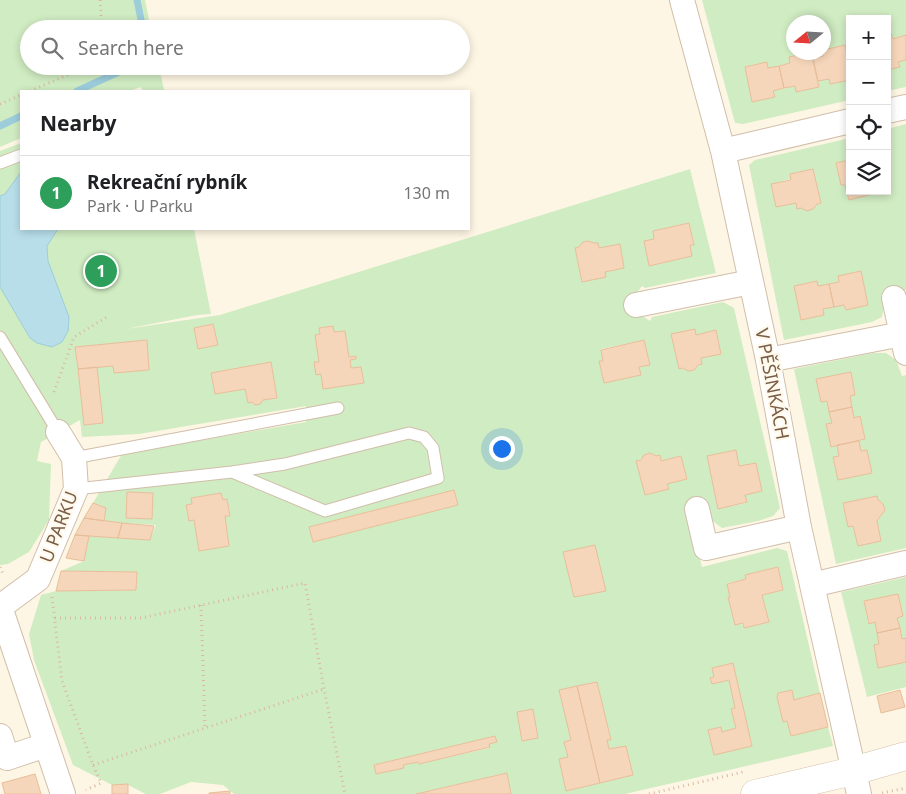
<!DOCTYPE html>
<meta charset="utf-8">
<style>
body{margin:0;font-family:"Noto Sans",sans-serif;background:#f2f2f2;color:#202124}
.controls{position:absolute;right:15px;top:15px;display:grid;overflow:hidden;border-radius:0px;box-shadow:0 2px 8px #0003}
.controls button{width:45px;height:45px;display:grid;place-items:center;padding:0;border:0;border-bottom:1px solid #e0e0e0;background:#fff;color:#202124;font:25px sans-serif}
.compass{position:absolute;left:786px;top:15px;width:45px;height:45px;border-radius:50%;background:#fff;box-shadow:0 2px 8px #0003;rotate:252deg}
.you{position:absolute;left:501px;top:448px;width:18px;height:18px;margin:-12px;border:4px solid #fff;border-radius:50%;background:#1a73e8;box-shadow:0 0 0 8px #1a73e833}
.badge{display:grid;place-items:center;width:32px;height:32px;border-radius:50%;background:#0b8043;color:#fff;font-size:16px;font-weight:700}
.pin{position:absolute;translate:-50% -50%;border:2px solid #fff;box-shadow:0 1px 5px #0006}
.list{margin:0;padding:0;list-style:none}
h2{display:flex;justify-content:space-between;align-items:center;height:65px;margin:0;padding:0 20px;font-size:21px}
h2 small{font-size:16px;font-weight:400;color:#757577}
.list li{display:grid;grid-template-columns:32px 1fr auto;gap:15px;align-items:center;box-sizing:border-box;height:75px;padding:0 20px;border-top:1px solid #e0e0e0}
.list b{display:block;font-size:19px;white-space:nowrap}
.list p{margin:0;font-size:16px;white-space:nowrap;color:#757577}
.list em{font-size:16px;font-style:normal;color:#757577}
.icon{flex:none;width:28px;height:28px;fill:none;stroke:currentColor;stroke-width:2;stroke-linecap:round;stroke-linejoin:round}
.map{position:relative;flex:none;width:906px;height:794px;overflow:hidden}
.search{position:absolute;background:#fff;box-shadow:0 2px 8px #0003;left:20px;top:20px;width:450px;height:55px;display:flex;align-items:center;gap:12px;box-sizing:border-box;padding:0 18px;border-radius:28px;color:#757577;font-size:19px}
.panel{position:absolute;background:#fff;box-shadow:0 2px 8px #0003;left:20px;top:90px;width:450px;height:140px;border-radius:0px}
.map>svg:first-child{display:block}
</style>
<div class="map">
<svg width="906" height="794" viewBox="0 0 906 794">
<rect width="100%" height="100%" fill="#fef6e4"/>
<path fill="#d0ecc2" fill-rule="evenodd" d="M0 0H145L151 29H29V66H159L164 90 144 91 140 87 130 91H21V138L0 147Z
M702 0H906V35L893 39 891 33 887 34V19H850V67L845 45 824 50V22H794V52L811 53 789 57 790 63 768 68 767 62 745 67 752 101 774 96 773 91 795 86 819 87 818 81 829 79 830 84 850 80V100L743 124 735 123Z
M906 60V87L887 91V70L900 67 898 62Z
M906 124V290L886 294 882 317 872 322 784 340 749 165 755 160 850 138V160L836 163 841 185H845L849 199 887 191V129ZM813 169 821 203 817 204 813 209 807 210 796 203 776 207 771 184 791 179 790 174ZM861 271 868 305 846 310 844 305 823 309 824 315 802 320 794 286 816 281 818 286 839 282V276Z
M21 143V229H194L211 314 197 315 126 329 220 315 690 169 716 273 645 288 642 286 630 302 633 310 650 321 652 317 723 302 734 308 780 508 773 516 758 521 722 528 710 519 688 510 702 567 777 548 787 551 820 693 794 700 792 691 779 693 777 697 783 721H787L791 736 828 727 833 746 625 794H511L506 773 416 794H234L223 785 191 782 160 794H146L128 785H112L73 765 34 660 29 634 41 595 56 591 136 590 137 572 61 571 84 561 89 536 150 540 156 525 122 523 104 521 106 508 93 503 122 454 306 422V406L139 434 82 437 80 420 41 442 37 461 51 464 49 520 29 552 8 564 0 565V151ZM689 223 694 244 690 245 692 256 649 266 644 242 654 239 653 231ZM588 241 594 243H598L599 248 619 244 624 267 605 272V277L582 282 575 248 579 247 583 242ZM213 324 218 345 198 349 194 328ZM333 326 334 332 345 331 349 357 355 356 356 358 350 360 351 368 361 367 364 383 323 389 321 374H316L314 362H319L315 335 320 334 319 328ZM716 331 721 354 701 358 702 364 688 371 683 368 679 369 671 334 696 335ZM147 340 149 370 114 373 113 366 97 367 102 423 84 425 75 347ZM644 340 650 364 639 367 640 375 604 383 599 362 603 361 601 349ZM271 362 277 398 263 400 260 404 255 405 252 402 248 403 245 389 215 394 211 373ZM735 450 739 466 756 463 762 491 745 495 746 503 718 509 707 456ZM650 453 656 456 660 455 661 461 681 456 687 479 667 484 668 489 645 495 637 461C642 459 644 455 650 453ZM454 490 458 505 313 542 309 527ZM127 492 153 493 127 518ZM221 493 223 500H227L230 515 225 516 229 546 199 551 194 520 189 521 186 505 192 504 191 498ZM595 546 605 591 574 597 563 552ZM778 567 783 590 762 595 769 622 744 628 729 597H730L727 583 746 579V575ZM732 663 752 745 709 730 721 727 722 732 736 728 731 709 735 708 729 680 712 683 710 678 714 677 712 668ZM597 682 611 739 607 740 609 749 626 746 633 775 567 791 559 759 568 757 564 742 571 740 559 691ZM533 710 538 737 522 740 517 712ZM495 736 497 742 489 744V748L419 764 418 762 403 765 404 768 376 774 374 765Z
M873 353H886L896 360 902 376 906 375V548L836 564 794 369ZM851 372 855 395 850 396 854 418 860 416 865 439 859 441 861 451 867 450 872 473 838 480 833 458 839 456 837 445 831 446 826 424 832 423 827 401 821 402 817 379ZM878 500 883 504 885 510 877 521 881 541 858 546 853 526 848 527 843 503Z
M906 577V638L902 639 897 618 903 616 898 594 864 601 868 623 875 622 879 644 874 646 878 668 906 662V687L867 697 841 592Z"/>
<path fill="#b7dee9" stroke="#9dcddb" d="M21 172V229H58L47 246 48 261 69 317 68 331 62 342 52 347 37 343 30 338 0 287V196L5 194Z"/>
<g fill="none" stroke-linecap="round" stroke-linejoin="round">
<path stroke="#9dcddb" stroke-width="7" d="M137 0 143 29
M77 91 132 66
M0 126 21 116"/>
</g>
<path fill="#f5d6ba" stroke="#e8be9a" d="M891 33 893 39 906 35V60L898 62 900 67 887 70V34Z
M845 45 850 67V80L830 84 829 79 818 81 813 58 823 56 824 50Z
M811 52 819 87 796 92 795 86 784 88 779 66 790 63 789 57Z
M767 62 768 68 779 66 784 88 773 91 775 97 752 102 745 67Z
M850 160V191H884L849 200 845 185H841L836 163Z
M813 169 821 203 817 204 813 209 807 211 801 208 797 209 796 203 776 207 771 184 791 180 790 174Z
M689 223 694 245H690L692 256 649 266 644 241 654 239 653 231Z
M588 241 594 243H598L599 248 620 244 624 268 605 272 606 277 582 282 575 248 579 247 583 242Z
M861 271 868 305 846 310 844 305 834 307 829 284 839 282 838 276Z
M817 281 818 286 829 284 834 307 823 309 824 315 801 320 794 286Z
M213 324 218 345 198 349 194 328Z
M333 326 334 332 345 331 349 357 356 356V359L350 360 351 368 361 367 364 383 323 389 321 374 316 375 314 362H319L315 335 320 334 319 328Z
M695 329 696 335 716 330 721 354 701 358 702 364 698 365 694 370 688 371 683 368 679 369 671 334Z
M147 340 149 370 114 373 113 366 78 369 75 347Z
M644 340 650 365 639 367 641 375 604 383 599 361H603L601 350Z
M271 362 277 398 263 400 260 404 255 405 252 402 248 403 245 389 215 394 211 373Z
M97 367 103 423 84 425 78 369Z
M851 372 855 395 850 396 852 407 829 412 827 401 821 402 816 379Z
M852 407 854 418 860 416 865 439 831 447 826 424 832 423 829 412Z
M859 441 861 451 867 450 872 473 838 480 833 457 839 456 837 445Z
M736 450 739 466 756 463 762 491 745 495 747 502 718 509 707 456Z
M650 453 656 456 660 455 661 461 681 456 687 479 667 484 669 489 645 495 636 461 641 460 644 455Z
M454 490 458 505 313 542 309 527Z
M127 492 153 493 152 519 126 518Z
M221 493 223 500 227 499 230 516H225L229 546 199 551 194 520 189 521 186 505 192 504 191 498Z
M877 496 878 500 883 504 885 510 877 521 881 541 858 546 853 526 848 527 843 503Z
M93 503 106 508 104 521 84 518Z
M84 518 122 523 118 538 75 535Z
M122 523 154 526 150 540 118 538Z
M75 535 89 536 84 561 66 558Z
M595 545 606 591 574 597 563 552Z
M778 567 783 590 762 595 769 622 744 628 743 623 735 625 728 597H730L727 584 746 579 745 575Z
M61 571 137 572 136 590 56 591Z
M898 594 903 616 897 618 900 628 877 633 875 622 869 624 864 601Z
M900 628 902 639 906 638V662L878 668 874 645 879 644 877 633Z
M733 663 752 746 714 755 708 730 721 727 722 732 736 728 731 709 735 708 729 680 712 684 710 678 714 677 712 668Z
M597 682 611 740H607L609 749 626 746 633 775 600 783 577 686Z
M577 686 600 783 566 791 559 759 568 757 564 742 571 740 559 690Z
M792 690 794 700 820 693 828 727 791 736 787 721 783 722 777 697 778 693Z
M900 690 905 707 881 713 877 696Z
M533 709 538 738 522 741 517 712Z
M495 736 497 742 489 744 490 747 419 764 418 762 403 765 404 768 376 774 374 765Z
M507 773 511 794H416Z
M35 774 41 794H5L2 783Z
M128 784V794H112V785Z
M230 791V794H209V793Z"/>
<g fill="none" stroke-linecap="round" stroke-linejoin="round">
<defs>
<path id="lane" d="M0 163 21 155
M0 337 58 432
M74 458 338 408
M76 489 232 472 285 464 409 433 424 437 433 448 438 478 325 511 232 472"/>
<path id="street" d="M682 0 723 151 768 360 799 527 859 794
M887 111 906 107
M723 151 850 121
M894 298 906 353
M636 305 751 282
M768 360 902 334
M697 509 706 548 799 527
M812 585 906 563
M0 607 38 579 76 489 74 458 58 432
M0 607 63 794
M0 736 7 758 46 745"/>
<path id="secondary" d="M755 794 853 771 906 756"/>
</defs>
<use href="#lane" stroke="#d0beaa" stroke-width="13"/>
<use href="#street" stroke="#d0beaa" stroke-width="26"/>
<use href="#secondary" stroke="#d5c0aa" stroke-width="29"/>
<path stroke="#dab99d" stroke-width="3" stroke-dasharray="1 4" stroke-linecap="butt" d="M100 0 102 29
M30 91 84 68 85 66
M0 104 21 95
M54 392 74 337 107 317
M0 567 4 576
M52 597 62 681 93 765 101 783 86 790
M201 605 205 727
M55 618H141L305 583 324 689 345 794
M93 765 324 689
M882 793 906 788
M649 794 743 772"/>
<use href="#lane" stroke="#fff" stroke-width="11"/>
<use href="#street" stroke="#fff" stroke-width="24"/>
<use href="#secondary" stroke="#fff" stroke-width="28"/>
</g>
<g text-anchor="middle" stroke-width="4.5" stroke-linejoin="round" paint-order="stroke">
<g font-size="18" fill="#785d48" stroke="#fff9ec">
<text transform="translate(772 384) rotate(79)" y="6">V PĚŠINKÁCH</text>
<text transform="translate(59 527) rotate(-69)" y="6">U PARKU</text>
</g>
</g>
</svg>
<div class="controls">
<button>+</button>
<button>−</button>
<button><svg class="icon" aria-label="locate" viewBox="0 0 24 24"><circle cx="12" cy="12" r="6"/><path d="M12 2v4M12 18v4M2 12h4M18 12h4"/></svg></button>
<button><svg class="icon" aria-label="layers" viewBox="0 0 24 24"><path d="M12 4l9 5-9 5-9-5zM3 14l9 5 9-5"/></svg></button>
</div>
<svg class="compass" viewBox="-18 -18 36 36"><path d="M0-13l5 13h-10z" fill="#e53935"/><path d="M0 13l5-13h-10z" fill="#757577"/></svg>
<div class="you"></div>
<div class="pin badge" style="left:101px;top:271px;background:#2e9e5b">1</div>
<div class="search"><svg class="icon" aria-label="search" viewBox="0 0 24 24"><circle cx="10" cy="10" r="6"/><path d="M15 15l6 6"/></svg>Search here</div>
<section class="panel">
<h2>Nearby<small></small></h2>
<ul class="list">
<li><span class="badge" style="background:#2e9e5b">1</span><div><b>Rekreační rybník</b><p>Park · U Parku</p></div><em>130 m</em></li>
</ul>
</section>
</div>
